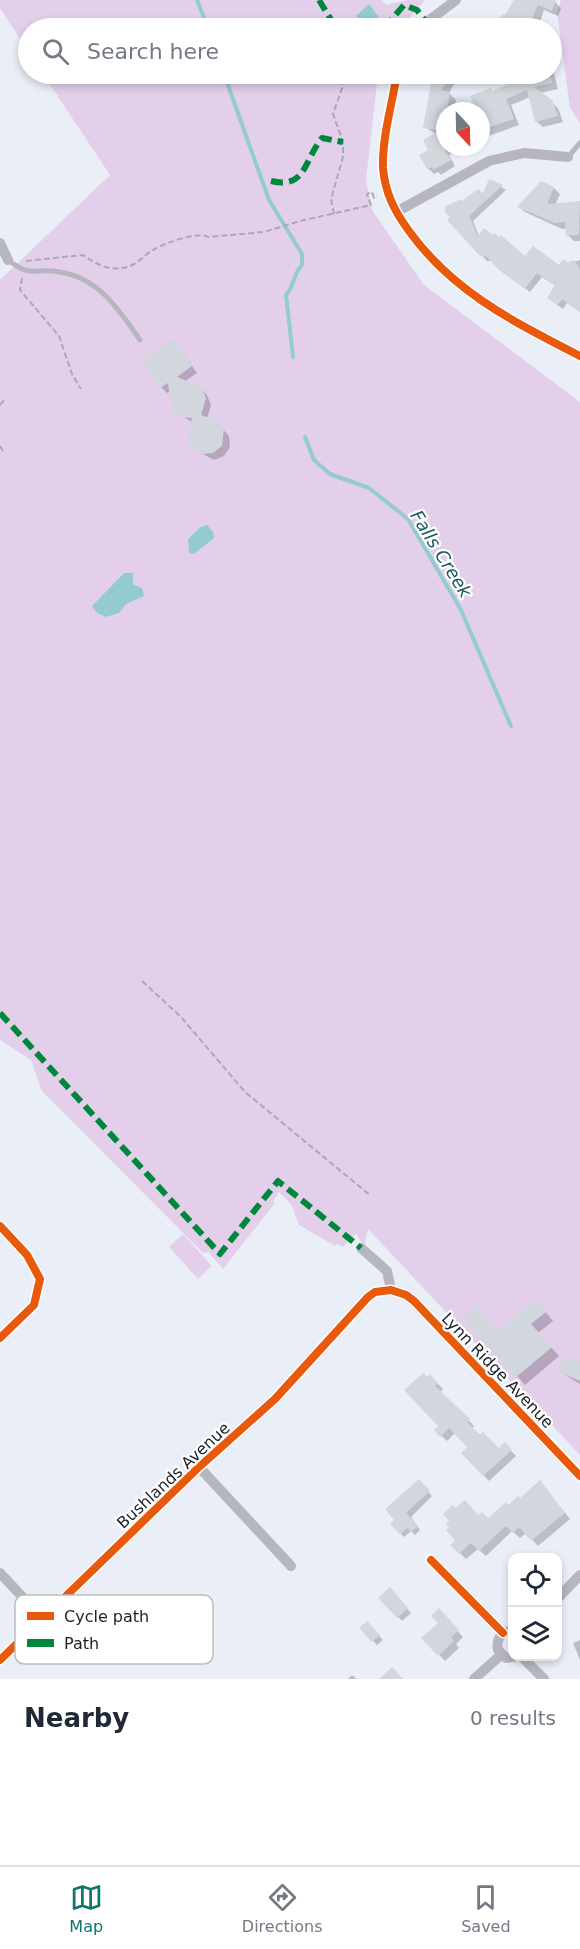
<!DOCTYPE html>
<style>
body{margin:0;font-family:"DejaVu Sans",sans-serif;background:#f6f6f7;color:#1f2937}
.controls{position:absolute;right:18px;bottom:18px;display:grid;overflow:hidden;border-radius:12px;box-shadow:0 3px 9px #0003}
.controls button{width:54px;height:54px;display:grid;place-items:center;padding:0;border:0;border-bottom:2px solid #e0e1e3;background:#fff;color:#1f2937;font:30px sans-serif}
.compass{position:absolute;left:436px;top:102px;width:54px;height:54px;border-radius:50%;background:#fff;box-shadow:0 3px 9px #0003;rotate:158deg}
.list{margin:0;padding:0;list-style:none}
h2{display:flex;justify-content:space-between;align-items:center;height:78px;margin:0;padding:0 24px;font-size:26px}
h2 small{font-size:20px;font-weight:400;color:#747a83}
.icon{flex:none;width:33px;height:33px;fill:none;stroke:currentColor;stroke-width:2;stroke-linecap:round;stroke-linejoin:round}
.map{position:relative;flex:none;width:580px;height:1679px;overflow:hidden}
.search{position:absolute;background:#fff;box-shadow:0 3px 9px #0003;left:18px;right:18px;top:18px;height:66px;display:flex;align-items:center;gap:15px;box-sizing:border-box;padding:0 21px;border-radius:33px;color:#747a83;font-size:22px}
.sheet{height:186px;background:#fff}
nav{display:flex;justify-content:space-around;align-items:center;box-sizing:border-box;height:84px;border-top:2px solid #e0e1e3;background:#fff;font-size:16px;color:#747a83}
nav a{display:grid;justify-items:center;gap:3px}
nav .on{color:#0f766e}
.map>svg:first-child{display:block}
</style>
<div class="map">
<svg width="580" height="1679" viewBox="0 0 580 1679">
<rect width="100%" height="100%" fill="#e9eef7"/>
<path fill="#e4cfeb" d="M0 0H382L386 5 408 0H425L401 28H28V51L0 8Z
M561 0H580V123L570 108 557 12Z
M43 74H378L366 180 372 210 424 285 580 402V1455L368 1229 364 1246 356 1234 343 1247 336 1244 335 1246 299 1225 291 1204 279 1192 273 1201 275 1203 223 1269 208 1252 203 1253 42 1091 31 1060 0 1040V280L110 175Z
M183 1234 212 1266 198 1279 169 1247Z"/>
<path fill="#94cbd1" d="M369 4 382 21 375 28H366L356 16Z
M207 525 213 532 214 538 194 554 189 553 188 539 201 527Z
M124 573H133V584L142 588 144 596 126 604 119 613 106 617 97 613 92 606Z"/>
<path fill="#0003" d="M515 0H554L561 9 558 16 544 10 538 28H499L500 18 508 14Z
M552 66 558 89 540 93 558 108 563 122 543 127 536 121 530 97 511 105 519 125 486 137 481 132V111H477L493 92 529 77 528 74H552Z
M439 74H460L449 93 456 100 454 111H445V147L460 149 449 155 455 166 441 175 438 172 434 174 428 168 436 134 425 127 433 83Z
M467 74H481L477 80Z
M490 180 506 190 473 221 479 236 525 258 560 267 580 260V312L567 303 563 309 553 302 549 298 556 286 542 277 530 292 493 261H487L449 220 462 203 483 195Z
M554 188 560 194 555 205 580 202V241H574L568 235 567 228 562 229 525 212 519 207Z
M174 340 197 373 184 382 200 388 207 395 211 405 207 419 215 421 229 436 230 447 224 456 214 460 199 452 193 423 173 409 170 391 167 393 161 387Z
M543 1309 553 1321 538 1333 559 1356 525 1385 465 1317 499 1331Z
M580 1364V1384L560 1372Z
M430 1376 443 1389 440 1392 474 1426 472 1428 499 1450 505 1445 516 1456 489 1481 463 1453 469 1447 455 1433 447 1441 436 1430 440 1426 427 1379Z
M419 1482 432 1496 411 1517 420 1530 415 1535 411 1531 404 1537 392 1524Z
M540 1482 570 1519 538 1546 526 1533 520 1538 512 1531 486 1556 478 1549 466 1559 460 1553 479 1517 488 1520 520 1500Z
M390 1589 411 1613 402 1621 381 1598Z
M439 1611 463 1637 456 1644 459 1648 445 1661 424 1638 440 1624Z
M367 1623 383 1640 377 1645 361 1628Z
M580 1640V1660L573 1643Z
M352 1675 357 1679H348Z"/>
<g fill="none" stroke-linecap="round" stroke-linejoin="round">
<path stroke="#94cbd1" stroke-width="4" d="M197 0 208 28
M224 74 269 200 302 254V265C293 274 295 285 286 295L293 357
M305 437 314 460 330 474 369 488 408 519 461 610 511 726"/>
</g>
<path fill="#d1d7dd" d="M514 0H556L552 11 538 5 528 28H497L499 18 507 12Z
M438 74H453L441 90 450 92 447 111H445L444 149 451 160 433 170 432 167 427 169 419 155 428 150 423 140 440 130 423 128 431 83Z
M526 74H550L552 83 534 87 552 100 558 116 535 122 527 90 506 99 514 119 481 130V111H476L470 96 491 88 492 91 527 76Z
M489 179 503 185 469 216 478 236 484 228 493 235 494 233 500 237 501 235 525 256 533 246 559 265 563 259 568 262 574 260 580 269V312L562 299 558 305 547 298 555 285 537 273 525 289 499 270 487 257 479 255 447 220 450 217 445 212V207L461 199 462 201 478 189 483 193Z
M541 181 554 187 547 204 580 201 579 235 566 236 565 222 555 223 517 207Z
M174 339 192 366 177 377 201 387 206 398 201 415 216 420 224 429 222 446 213 453 201 454 191 447 188 435 192 418 182 417 172 410 168 383 160 388 142 360Z
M535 1299 546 1312 531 1324 552 1347 515 1378 463 1317 477 1305 498 1330Z
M565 1356 580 1362V1381L558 1372Z
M423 1373 427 1377 430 1374 438 1383 435 1386 470 1419 467 1422 480 1435 483 1432 499 1448 505 1442 512 1450 483 1476 461 1453 467 1447 449 1428 440 1437 434 1430 438 1426 404 1390Z
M419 1479 430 1491 406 1513 418 1526 411 1532 407 1528 400 1534 390 1524 394 1520 385 1509Z
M540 1480 565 1513 531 1541 519 1527 513 1533 506 1526 479 1551 471 1543 459 1554 450 1545 455 1541 446 1530 449 1528 446 1524 449 1521 443 1514 453 1505 456 1508 465 1500 478 1515 482 1512 488 1518 506 1502 508 1505 518 1496 520 1498Z
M390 1587 408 1608 397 1618 378 1598Z
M439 1608 459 1630 451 1637 454 1641 438 1656 421 1638 438 1623 431 1616Z
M367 1621 380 1635 372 1642 359 1628Z
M392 1667 403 1679H379Z"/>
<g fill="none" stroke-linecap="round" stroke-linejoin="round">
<path stroke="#a9aab0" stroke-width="2" stroke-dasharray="6 3" stroke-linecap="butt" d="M334 214 331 199 343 157V142L333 114 347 74
M26 261 83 255C96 264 110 272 127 267 137 265 146 253 155 249 165 243 198 231 208 237L264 232 300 221 371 205 367 194 372 192 374 198 377 196
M22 278 20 290 59 336 72 374 81 389
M0 405 5 399
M0 446 3 451
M142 981 181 1017 245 1092 371 1196"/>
<path stroke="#b7b6bf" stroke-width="5" d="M568 157 580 143
M8 260C33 279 33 267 60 272 99 278 119 310 140 340"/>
<path stroke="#b7b6bf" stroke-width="10" d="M419 28 456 0
M397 74C392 104 382 138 383 168 385 193 395 212 409 231 453 292 514 322 580 356
M396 212 489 161 524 153 568 157
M0 243 8 260
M0 1226 27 1255 40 1279 34 1305 0 1338
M361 1248 387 1271 391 1290
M199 1467 291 1566
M431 1560 503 1633
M0 1573 43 1619
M558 1598 580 1575
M512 1631C501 1631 496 1639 498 1650L506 1658 518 1656
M521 1656 544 1679
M0 1660 199 1467 275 1399 368 1297 375 1292 391 1290 406 1295 414 1301 580 1476
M474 1679 501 1655"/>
<path stroke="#00873e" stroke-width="6" stroke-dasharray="12 6" stroke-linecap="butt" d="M319 0 336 28
M384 28 404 5 417 10 426 22
M271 181C306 189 303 162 322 138L343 142
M0 1013 220 1254 278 1181 361 1248"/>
<defs>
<path id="cycleway" d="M397 74C392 104 382 138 383 168 385 193 395 212 409 231 453 292 514 322 580 356
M0 1226 27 1255 40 1279 34 1305 0 1338
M431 1560 503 1633
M0 1660 199 1467 275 1399 368 1297 375 1292 391 1290 406 1295 414 1301 580 1476"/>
</defs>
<use href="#cycleway" stroke="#fff" stroke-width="11"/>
<use href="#cycleway" stroke="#e8590c" stroke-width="8"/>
</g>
<g text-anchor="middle" stroke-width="4.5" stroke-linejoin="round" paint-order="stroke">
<g font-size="16" fill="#1d2026" stroke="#fff">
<text transform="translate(498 1370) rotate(46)" y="6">Lynn Ridge Avenue</text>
<text transform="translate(173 1475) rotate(-43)" y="6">Bushlands Avenue</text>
</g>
<g font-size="18" font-style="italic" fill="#1d5d61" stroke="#fff">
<text transform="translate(441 554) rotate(58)" y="6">Falls Creek</text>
</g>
</g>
<rect x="15" y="1595" width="198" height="69" rx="9" fill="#fff" stroke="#bbbcbe" stroke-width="1.5"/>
<rect x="27" y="1612" width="27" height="8" fill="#e8590c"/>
<rect x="27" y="1639" width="27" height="8" fill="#00873e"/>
<g font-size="16" fill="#1d2026">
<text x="64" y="1622">Cycle path</text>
<text x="64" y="1649">Path</text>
</g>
</svg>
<div class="controls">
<button><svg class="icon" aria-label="locate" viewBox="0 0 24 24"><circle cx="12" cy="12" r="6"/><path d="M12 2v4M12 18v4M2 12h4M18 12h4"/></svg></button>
<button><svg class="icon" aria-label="layers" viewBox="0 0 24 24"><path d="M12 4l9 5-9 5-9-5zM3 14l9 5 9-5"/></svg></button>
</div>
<svg class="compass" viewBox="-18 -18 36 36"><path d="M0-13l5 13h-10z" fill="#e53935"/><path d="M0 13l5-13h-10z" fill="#747a83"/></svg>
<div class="search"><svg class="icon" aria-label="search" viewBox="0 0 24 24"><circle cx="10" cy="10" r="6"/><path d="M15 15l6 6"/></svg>Search here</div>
</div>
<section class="sheet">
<h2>Nearby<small>0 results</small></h2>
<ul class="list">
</ul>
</section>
<nav>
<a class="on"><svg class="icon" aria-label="map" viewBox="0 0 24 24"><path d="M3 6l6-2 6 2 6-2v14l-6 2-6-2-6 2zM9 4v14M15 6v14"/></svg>Map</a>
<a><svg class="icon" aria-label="directions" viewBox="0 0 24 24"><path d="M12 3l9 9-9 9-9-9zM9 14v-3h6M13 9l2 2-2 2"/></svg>Directions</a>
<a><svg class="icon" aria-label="saved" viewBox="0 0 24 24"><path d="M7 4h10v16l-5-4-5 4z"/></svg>Saved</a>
</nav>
